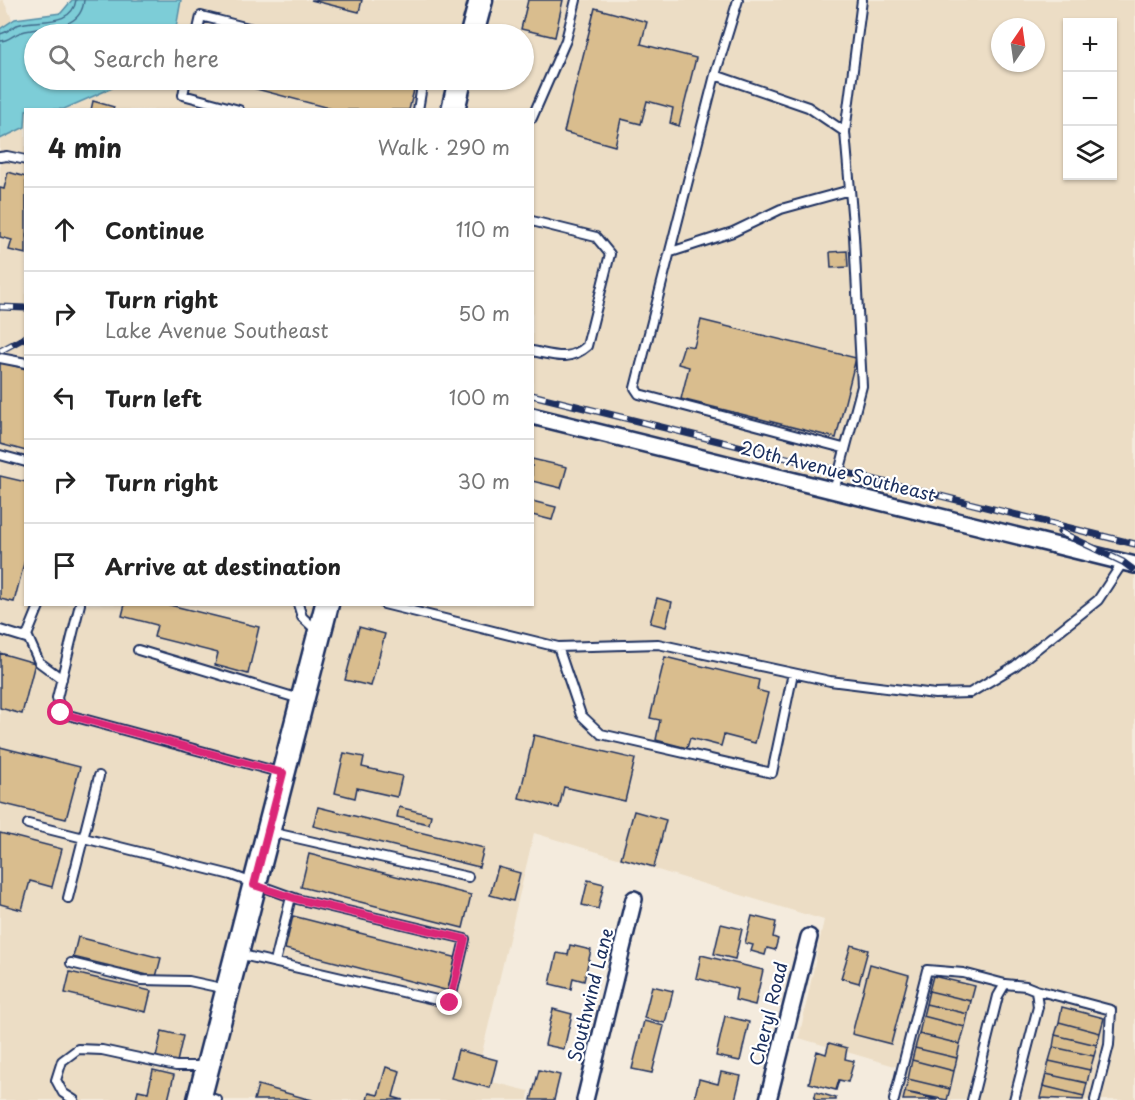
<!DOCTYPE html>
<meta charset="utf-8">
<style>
body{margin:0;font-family:"Playpen Sans",sans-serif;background:#f6f6f6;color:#222}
.controls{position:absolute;right:18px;top:18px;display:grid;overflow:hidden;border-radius:0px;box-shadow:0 2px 4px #0004}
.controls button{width:54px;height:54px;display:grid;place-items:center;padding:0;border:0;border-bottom:2px solid #e0e0e0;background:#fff;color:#222;font:30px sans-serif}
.compass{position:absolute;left:991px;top:18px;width:54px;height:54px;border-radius:50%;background:#fff;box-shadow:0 2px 4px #0004;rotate:13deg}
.stop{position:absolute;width:18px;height:18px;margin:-14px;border:4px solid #db2777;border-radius:50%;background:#fff}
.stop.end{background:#db2777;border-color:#fff;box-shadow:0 2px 6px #0008}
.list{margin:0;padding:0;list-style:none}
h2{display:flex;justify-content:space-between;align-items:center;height:78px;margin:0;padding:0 24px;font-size:26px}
h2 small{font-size:20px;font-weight:400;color:#767676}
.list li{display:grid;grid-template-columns:39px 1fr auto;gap:18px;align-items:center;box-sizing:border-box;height:84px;padding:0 24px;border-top:2px solid #e0e0e0}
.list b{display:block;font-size:22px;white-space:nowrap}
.list p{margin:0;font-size:20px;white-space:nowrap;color:#767676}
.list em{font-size:20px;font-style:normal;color:#767676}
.icon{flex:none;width:33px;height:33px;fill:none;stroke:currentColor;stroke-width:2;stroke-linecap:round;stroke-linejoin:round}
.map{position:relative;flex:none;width:1135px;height:1100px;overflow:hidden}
.search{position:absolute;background:#fff;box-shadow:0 2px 4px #0004;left:24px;top:24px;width:510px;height:66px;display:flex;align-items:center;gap:15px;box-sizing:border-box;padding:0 21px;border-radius:33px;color:#767676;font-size:22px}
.panel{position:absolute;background:#fff;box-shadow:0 2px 4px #0004;left:24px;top:108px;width:510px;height:498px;border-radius:0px}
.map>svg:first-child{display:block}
</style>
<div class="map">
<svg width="1135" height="1100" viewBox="0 0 1135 1100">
<rect width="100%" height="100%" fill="#f4ebdd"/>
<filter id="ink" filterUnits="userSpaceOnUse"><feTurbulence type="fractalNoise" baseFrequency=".0167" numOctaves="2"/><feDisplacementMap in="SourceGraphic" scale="12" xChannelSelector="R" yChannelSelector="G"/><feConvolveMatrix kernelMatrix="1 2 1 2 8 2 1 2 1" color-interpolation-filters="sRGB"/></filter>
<g filter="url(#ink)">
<path fill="#ecddc5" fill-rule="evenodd" d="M0 0H3L13 21 0 29Z
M181 0H474L465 34H175Z
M489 0H1135V556L533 408 532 110H460L468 80H524V34H480ZM1068 22H1112V176H1068ZM1000 27H1036V63H1000Z
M123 80H453L445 109 64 110 112 88Z
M25 127 26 604 319 605 191 1100H0V139Z
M533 425 1135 573V1100H898L905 1069 799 1038 824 920 534 833 476 1078 529 1091 528 1100H206L334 605 532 604Z"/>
<path fill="#7dcdd7" stroke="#568ea7" stroke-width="1.5" d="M72 0H181L175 34H34V80H123L112 88 64 109 26 110 25 127 0 139V29L15 19 61 13Z"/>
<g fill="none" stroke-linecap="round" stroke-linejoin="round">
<path stroke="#426e8e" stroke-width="1.5" d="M0 34C7 33 11 28 17 25 36 18 72 28 76 0
M0 41C9 41 13 34 22 32 43 25 81 33 84 0"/>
</g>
<path fill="#d9bd8e" stroke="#1b2f5e" stroke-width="1.5" d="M311 0H362L359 12Z
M528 0H563L555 37 521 29Z
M595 8 647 22 641 44 696 58 679 126 670 123 673 108 647 101 641 124 621 119 615 146 564 132Z
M211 29 232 34H209Z
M222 80H404L416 82 409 110H336Z
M93 101 114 107 113 110H91Z
M8 172 26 177V254L9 250 12 240 0 237V188L4 189Z
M847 251 848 267 831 268 830 252Z
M701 320 856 358 836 438 681 399 689 367 678 364 684 345 694 347Z
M0 362 26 369V451L0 444Z
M532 459 567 467 561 488 532 481Z
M0 476 26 482V556L14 602 0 599Z
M532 501 556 507 552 520 532 515Z
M657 598 672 602 666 627 650 623Z
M125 604H166L259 627 248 674 215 665 218 653 154 637 157 625 122 616Z
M359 627 385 634 371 686 345 680Z
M0 653 35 663 22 714 0 708Z
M665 657 759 680 757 690 768 693 755 743 724 735 721 746 690 738 687 748 656 740 660 720 650 718Z
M534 735 635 759 625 801 564 787 559 808 519 798Z
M0 747 80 767 66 819 0 803Z
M344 753 364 757 362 767 402 776 397 797 357 788 355 798 335 793Z
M318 807 484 848 479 867 313 826Z
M399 807 431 815 429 824 397 817Z
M634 811 666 820 654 867 621 858Z
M0 833 62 849 52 887 30 881 22 910 0 904Z
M309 854 471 895 463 928 301 887Z
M498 867 520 873 513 901 490 895Z
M588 880 604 884 598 909 582 905Z
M293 916 458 958 449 991 285 949Z
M752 916 776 922 773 937 778 939 775 950 767 948 765 955 751 951 753 945 745 943Z
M721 924 742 929 735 959 714 954Z
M78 937 161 958 156 977 73 957Z
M570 945 591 950 584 981 573 978 571 989 550 984 557 953 568 955Z
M851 945 868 950 859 983 841 978Z
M701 955 763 970 755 1005 735 1000 737 989 696 978Z
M870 964 909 975 891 1044 852 1034Z
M70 972 151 991 146 1012 65 993Z
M933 976 975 986 971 1001 929 991Z
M652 986 673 991 665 1023 644 1018Z
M929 991 971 1001 968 1014 926 1004Z
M926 1004 968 1014 965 1027 923 1016Z
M1062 1007 1104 1018 1100 1033 1059 1022Z
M553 1009 572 1014 564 1049 545 1045Z
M725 1016 749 1022 740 1061 716 1056Z
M923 1016 965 1027 960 1044 919 1034Z
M644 1021 664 1026 652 1073 632 1069Z
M1059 1022 1100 1033 1097 1045 1055 1035Z
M162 1031 183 1036 177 1062 156 1057Z
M919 1034 960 1044 957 1058 915 1048Z
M1055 1035 1097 1045 1094 1056 1053 1047Z
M829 1043 847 1048 845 1059 854 1061 848 1082 839 1080 836 1090 809 1083 817 1051 826 1054Z
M1053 1047 1094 1056 1090 1070 1049 1061Z
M915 1048 957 1058 954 1071 912 1060Z
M458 1050 497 1060 490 1088 451 1078Z
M912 1060 954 1071 950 1089 908 1079Z
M1049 1061 1090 1070 1087 1083 1046 1074Z
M386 1067 400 1071 393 1097 403 1100H367L369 1093 378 1095Z
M153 1070 174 1075 168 1100H136L138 1090 148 1092Z
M539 1070 560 1075 554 1100H531Z
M721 1072 741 1076 735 1100H694L699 1079 718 1084Z
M1046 1074 1087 1083 1084 1096 1043 1086Z
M908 1079 950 1089 947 1100 905 1092Z
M258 1085 304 1098 313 1100H254Z
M1043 1086 1084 1096 1083 1100 1040 1098Z
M816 1092 836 1098V1100H814Z
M905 1092 938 1100H903Z"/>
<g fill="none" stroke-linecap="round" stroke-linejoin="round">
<defs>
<path id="lane" d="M738 0 715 75 635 388 639 394 843 448
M197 34 201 16 272 34
M715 75 808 107 845 132 854 236 862 386 834 491
M186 80 183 95 239 110
M418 110 423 80
M532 118 566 40 576 0
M845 132 862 0
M0 157 7 156 26 160
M532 221 596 237 610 254 587 346C569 362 554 355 532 351
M671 252 733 232 781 209 850 190
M0 358 26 363
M0 455 26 462
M80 604 57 698 61 713 282 773
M298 604 302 617 316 630
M384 604 558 647 658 644 830 681 935 694 970 693 1015 666 1098 600 1123 562
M0 630 26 638 40 604
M27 635 39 662 62 679
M558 647 581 715 601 734 772 773 793 673
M138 650 300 699
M28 824 231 875 297 899 465 939 450 1003 238 954
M270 832 468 877
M68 898 99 776
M275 962 291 897
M71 963 141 980 189 981 226 989
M1036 990 1111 1010 1109 1045 1095 1100
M202 1095 217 1100
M74 1100 63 1093 56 1080 62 1061 78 1049 102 1050 176 1066H204
M894 1100 927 970 963 973 1005 984
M972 1100 998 996 1005 984 1026 986 1036 990 1038 1007 1014 1100"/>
<path id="street" d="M532 416 1135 565
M585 1100 634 899
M768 1100 809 937"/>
<path id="secondary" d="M472 34 481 0
M453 110 460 80
M199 1100 327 604"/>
</defs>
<use href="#lane" stroke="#1b2f5e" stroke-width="12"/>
<use href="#street" stroke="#1b2f5e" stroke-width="20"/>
<use href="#secondary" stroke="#1b2f5e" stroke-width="27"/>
<use href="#lane" stroke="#fff" stroke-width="8"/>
<use href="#street" stroke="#fff" stroke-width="15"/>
<use href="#secondary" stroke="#fff" stroke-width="22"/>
<defs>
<path id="rail" d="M0 307 26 308
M0 351 26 337
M532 395 1135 544
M1060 532 1123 562 1135 571"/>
</defs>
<use href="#rail" stroke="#1b2f5e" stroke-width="7"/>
<use href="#rail" stroke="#fff" stroke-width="4.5" stroke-dasharray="14" stroke-linecap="butt"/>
</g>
</g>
<g fill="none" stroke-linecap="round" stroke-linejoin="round" filter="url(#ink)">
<path stroke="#db2777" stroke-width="8" d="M61 713 283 773 254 885 297 899 465 939 450 1003"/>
</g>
<g text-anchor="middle" stroke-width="4.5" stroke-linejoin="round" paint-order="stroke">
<g font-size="18" fill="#1b2f5e" stroke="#fff">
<text transform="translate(838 472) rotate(14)" y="6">20th Avenue Southeast</text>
<text transform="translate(591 995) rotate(-76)" y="6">Southwind Lane</text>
<text transform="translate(769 1014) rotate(-76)" y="6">Cheryl Road</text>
</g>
</g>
</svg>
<div class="controls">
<button>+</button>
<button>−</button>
<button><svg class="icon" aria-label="layers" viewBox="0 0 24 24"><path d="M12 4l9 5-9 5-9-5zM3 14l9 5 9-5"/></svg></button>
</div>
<svg class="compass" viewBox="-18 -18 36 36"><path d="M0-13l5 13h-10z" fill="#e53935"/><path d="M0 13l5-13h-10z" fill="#767676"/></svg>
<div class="stop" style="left:61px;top:713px"></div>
<div class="stop end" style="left:450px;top:1003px"></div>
<div class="search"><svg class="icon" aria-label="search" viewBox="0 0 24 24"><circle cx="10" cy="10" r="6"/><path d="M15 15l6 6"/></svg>Search here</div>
<section class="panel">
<h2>4 min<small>Walk · 290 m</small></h2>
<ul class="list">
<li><svg class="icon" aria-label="ahead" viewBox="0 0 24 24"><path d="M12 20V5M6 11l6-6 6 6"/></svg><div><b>Continue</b></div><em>110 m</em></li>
<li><svg class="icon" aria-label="right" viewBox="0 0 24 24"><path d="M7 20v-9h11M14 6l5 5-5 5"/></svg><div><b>Turn right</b><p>Lake Avenue Southeast</p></div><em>50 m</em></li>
<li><svg class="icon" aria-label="left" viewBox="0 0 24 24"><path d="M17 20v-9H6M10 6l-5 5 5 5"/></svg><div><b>Turn left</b></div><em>100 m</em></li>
<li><svg class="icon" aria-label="right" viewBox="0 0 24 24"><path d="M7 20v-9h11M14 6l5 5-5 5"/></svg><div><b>Turn right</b></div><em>30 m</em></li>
<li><svg class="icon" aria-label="arrive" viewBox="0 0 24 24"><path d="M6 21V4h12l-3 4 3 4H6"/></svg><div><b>Arrive at destination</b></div></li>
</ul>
</section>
</div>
